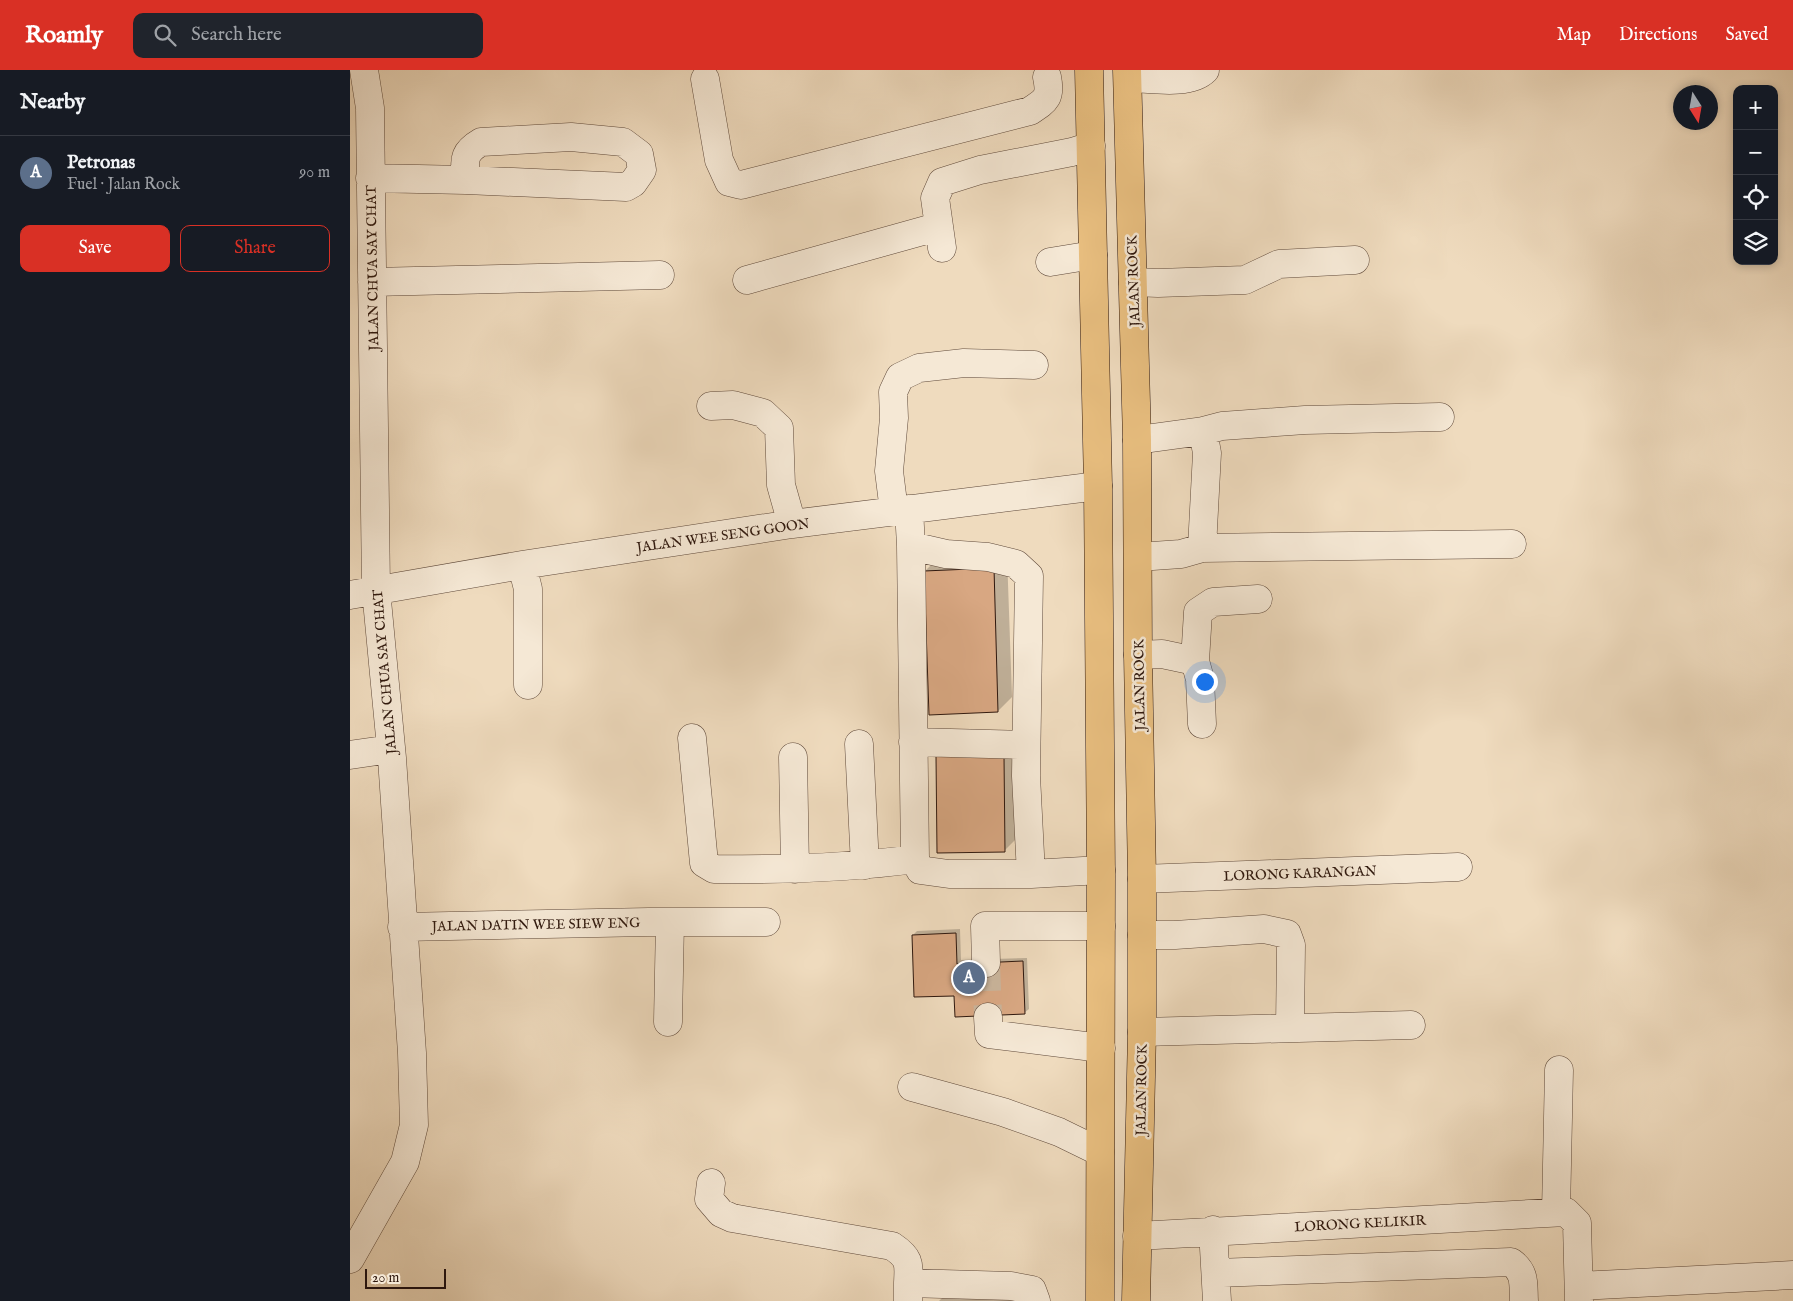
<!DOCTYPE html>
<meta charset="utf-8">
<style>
body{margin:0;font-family:"IM FELL English",serif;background:#20242c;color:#f1f3f6}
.controls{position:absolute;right:15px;top:15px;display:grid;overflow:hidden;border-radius:10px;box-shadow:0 2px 8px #0003}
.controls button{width:45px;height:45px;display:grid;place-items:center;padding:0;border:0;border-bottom:1px solid #363941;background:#171b24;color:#f1f3f6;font:25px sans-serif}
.compass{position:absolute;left:1323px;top:15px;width:45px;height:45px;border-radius:50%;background:#171b24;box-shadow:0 2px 8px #0003;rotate:169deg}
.scale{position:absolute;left:15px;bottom:12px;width:81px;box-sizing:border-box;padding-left:5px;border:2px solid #2f180e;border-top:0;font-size:14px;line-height:18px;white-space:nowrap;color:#2f180e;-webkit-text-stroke:4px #f5e8d5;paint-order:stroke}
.you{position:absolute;left:854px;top:611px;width:18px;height:18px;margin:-12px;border:4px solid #fff;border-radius:50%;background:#1a73e8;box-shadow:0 0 0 8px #1a73e833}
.badge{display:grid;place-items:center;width:32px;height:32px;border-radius:50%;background:#d93025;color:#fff;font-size:16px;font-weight:700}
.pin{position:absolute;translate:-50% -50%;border:2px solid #fff;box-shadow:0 1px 5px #0006}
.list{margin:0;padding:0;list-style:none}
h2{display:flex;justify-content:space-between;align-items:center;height:65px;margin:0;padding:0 20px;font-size:21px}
h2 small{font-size:16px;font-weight:400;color:#9ea1a6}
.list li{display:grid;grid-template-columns:32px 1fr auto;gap:15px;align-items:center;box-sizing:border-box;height:75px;padding:0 20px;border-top:1px solid #363941}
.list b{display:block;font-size:19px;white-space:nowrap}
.list p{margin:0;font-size:16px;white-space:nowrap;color:#9ea1a6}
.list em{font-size:16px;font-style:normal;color:#9ea1a6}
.actions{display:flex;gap:10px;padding:15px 20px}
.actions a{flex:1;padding:11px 0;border:1px solid #d93025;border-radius:10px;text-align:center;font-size:18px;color:#d93025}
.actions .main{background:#d93025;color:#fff}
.icon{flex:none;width:28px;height:28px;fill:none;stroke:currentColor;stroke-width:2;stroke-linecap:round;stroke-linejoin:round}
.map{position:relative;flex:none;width:1443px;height:1231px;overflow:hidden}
header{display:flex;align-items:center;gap:30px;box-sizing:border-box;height:70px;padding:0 25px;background:#d93025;color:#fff}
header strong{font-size:24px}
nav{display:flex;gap:28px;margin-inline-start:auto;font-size:18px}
.search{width:350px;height:45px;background:#20242c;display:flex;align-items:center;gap:12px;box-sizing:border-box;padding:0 18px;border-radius:10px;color:#9ea1a6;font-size:19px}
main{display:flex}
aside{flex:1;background:#171b24}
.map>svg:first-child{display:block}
</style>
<header>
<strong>Roamly</strong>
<div class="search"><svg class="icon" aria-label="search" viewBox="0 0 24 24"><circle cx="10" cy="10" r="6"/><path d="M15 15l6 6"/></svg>Search here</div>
<nav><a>Map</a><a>Directions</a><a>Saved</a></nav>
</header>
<main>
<aside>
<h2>Nearby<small></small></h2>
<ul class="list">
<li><span class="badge" style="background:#5c6f8a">A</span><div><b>Petronas</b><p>Fuel · Jalan Rock</p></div><em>90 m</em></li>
</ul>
<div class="actions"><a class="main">Save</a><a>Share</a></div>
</aside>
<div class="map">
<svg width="1443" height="1231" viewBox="0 0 1443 1231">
<rect width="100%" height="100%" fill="#efdbbe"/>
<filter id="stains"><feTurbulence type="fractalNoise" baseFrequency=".004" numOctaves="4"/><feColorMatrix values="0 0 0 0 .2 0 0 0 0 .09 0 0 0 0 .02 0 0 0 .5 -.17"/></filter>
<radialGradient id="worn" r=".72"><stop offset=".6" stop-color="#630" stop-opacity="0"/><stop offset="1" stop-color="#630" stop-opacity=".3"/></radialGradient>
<path fill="#0003" d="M657 485 662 627 648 641 575 501 589 487Z
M668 672V767L654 781 601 673Z
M610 859 611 890 677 888 679 939 674 943 605 924 563 865 567 861Z
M596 1224 683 1231H589Z"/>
<path fill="#d8a782" stroke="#2f180e" d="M644 498 648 642 579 645 574 501Z
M586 686H654L655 782 587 783Z
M606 863 607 894 673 891 675 944 605 947 604 926 564 927 562 865Z"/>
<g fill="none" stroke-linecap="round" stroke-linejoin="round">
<path stroke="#c9b49b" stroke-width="28" stroke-dasharray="28 14" stroke-linecap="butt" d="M636 893 638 947"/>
<defs>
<path id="minor" d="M778 8C799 8 839 16 855 0
M355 9 369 90 379 112 391 115 680 41C697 30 701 27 697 7
M20 108 116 110 276 117 283 113 292 100 289 84 273 72 221 67 131 72C112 83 115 90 116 110
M592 178 585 128 592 112 630 100 722 82 741 76
M700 192 743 185
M397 210 587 157
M22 212 310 205
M783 212 808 213 895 210 929 194 1005 190
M361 336 383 335 413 343 429 358 431 415 442 454
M787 370 853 361 872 356 955 350 1090 347
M559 439 561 476 596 484 638 487 666 494 679 506 676 706 681 804 751 800
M544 441 539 401 544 348 543 322 550 307 569 298 614 293 684 295
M561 476 565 789 570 800 599 804H681
M852 478 857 383 853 361
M788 487 831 484 852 478 1162 474
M172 495 178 519V615
M0 525 172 495 442 454 748 416
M788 585 812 584 845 591 850 609 852 654
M845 591 848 542 863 532 908 529
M342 668 354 793 364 799C431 800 498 798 565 789
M563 672 676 675
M509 674 515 795
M0 685 41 679
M443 687 445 799
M792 809 1108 797
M52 857 299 852H416
M792 865H825L914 859 937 864 941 875 940 958
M636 893 635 856H751
M638 947 639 964 751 978
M318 952 320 852
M792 962 1061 955
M562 1017 653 1042 709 1062 750 1082
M361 1113 359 1129 371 1143 382 1148 542 1176C560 1188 559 1193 558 1213
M1206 1142 1209 1000
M863 1160 867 1231
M787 1166 1216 1142 1227 1153 1229 1231
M0 1189 55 1092 64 1055 62 983 42 688 26 520 20 38 14 0
M866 1203 1161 1192C1176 1203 1173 1214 1174 1231
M1229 1216 1443 1205
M558 1231V1213L661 1216 682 1220 686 1231"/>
<path id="major" d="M739 0 748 416 751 805 750 1231
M777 0 787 370 788 585 792 809V962L786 1231"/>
</defs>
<use href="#minor" stroke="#5f493a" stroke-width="29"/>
<use href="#major" stroke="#2f180e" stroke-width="29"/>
<use href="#minor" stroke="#f5e8d5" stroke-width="28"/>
<use href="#major" stroke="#e8be7f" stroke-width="28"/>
</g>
<g text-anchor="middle" stroke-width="5" stroke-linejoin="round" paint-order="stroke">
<g font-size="14" fill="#2f180e" stroke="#f5e8d5">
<text transform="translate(22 198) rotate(-91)" y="5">JALAN CHUA SAY CHAT</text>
<text transform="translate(783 211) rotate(-92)" y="5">JALAN ROCK</text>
<text transform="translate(373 465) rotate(-8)" y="5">JALAN WEE SENG GOON</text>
<text transform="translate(34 602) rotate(-95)" y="5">JALAN CHUA SAY CHAT</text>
<text transform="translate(789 615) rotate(-91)" y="5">JALAN ROCK</text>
<text transform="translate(950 803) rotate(-2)" y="5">LORONG KARANGAN</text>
<text transform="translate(186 854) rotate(-1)" y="5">JALAN DATIN WEE SIEW ENG</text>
<text transform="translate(791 1020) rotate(-89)" y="5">JALAN ROCK</text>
<text transform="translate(1010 1153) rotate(-3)" y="5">LORONG KELIKIR</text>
</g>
</g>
<rect width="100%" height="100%" filter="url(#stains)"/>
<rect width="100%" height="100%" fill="url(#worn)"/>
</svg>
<div class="controls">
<button>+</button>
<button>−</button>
<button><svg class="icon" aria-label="locate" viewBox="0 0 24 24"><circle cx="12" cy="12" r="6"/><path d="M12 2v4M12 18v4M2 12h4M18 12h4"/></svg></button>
<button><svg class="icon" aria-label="layers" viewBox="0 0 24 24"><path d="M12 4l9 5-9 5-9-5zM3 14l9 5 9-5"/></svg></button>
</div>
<svg class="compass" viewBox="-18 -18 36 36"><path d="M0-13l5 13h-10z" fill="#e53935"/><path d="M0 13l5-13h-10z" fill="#9ea1a6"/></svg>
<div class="scale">20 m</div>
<div class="you"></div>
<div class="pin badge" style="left:619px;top:908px;background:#5c6f8a">A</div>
</div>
</main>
